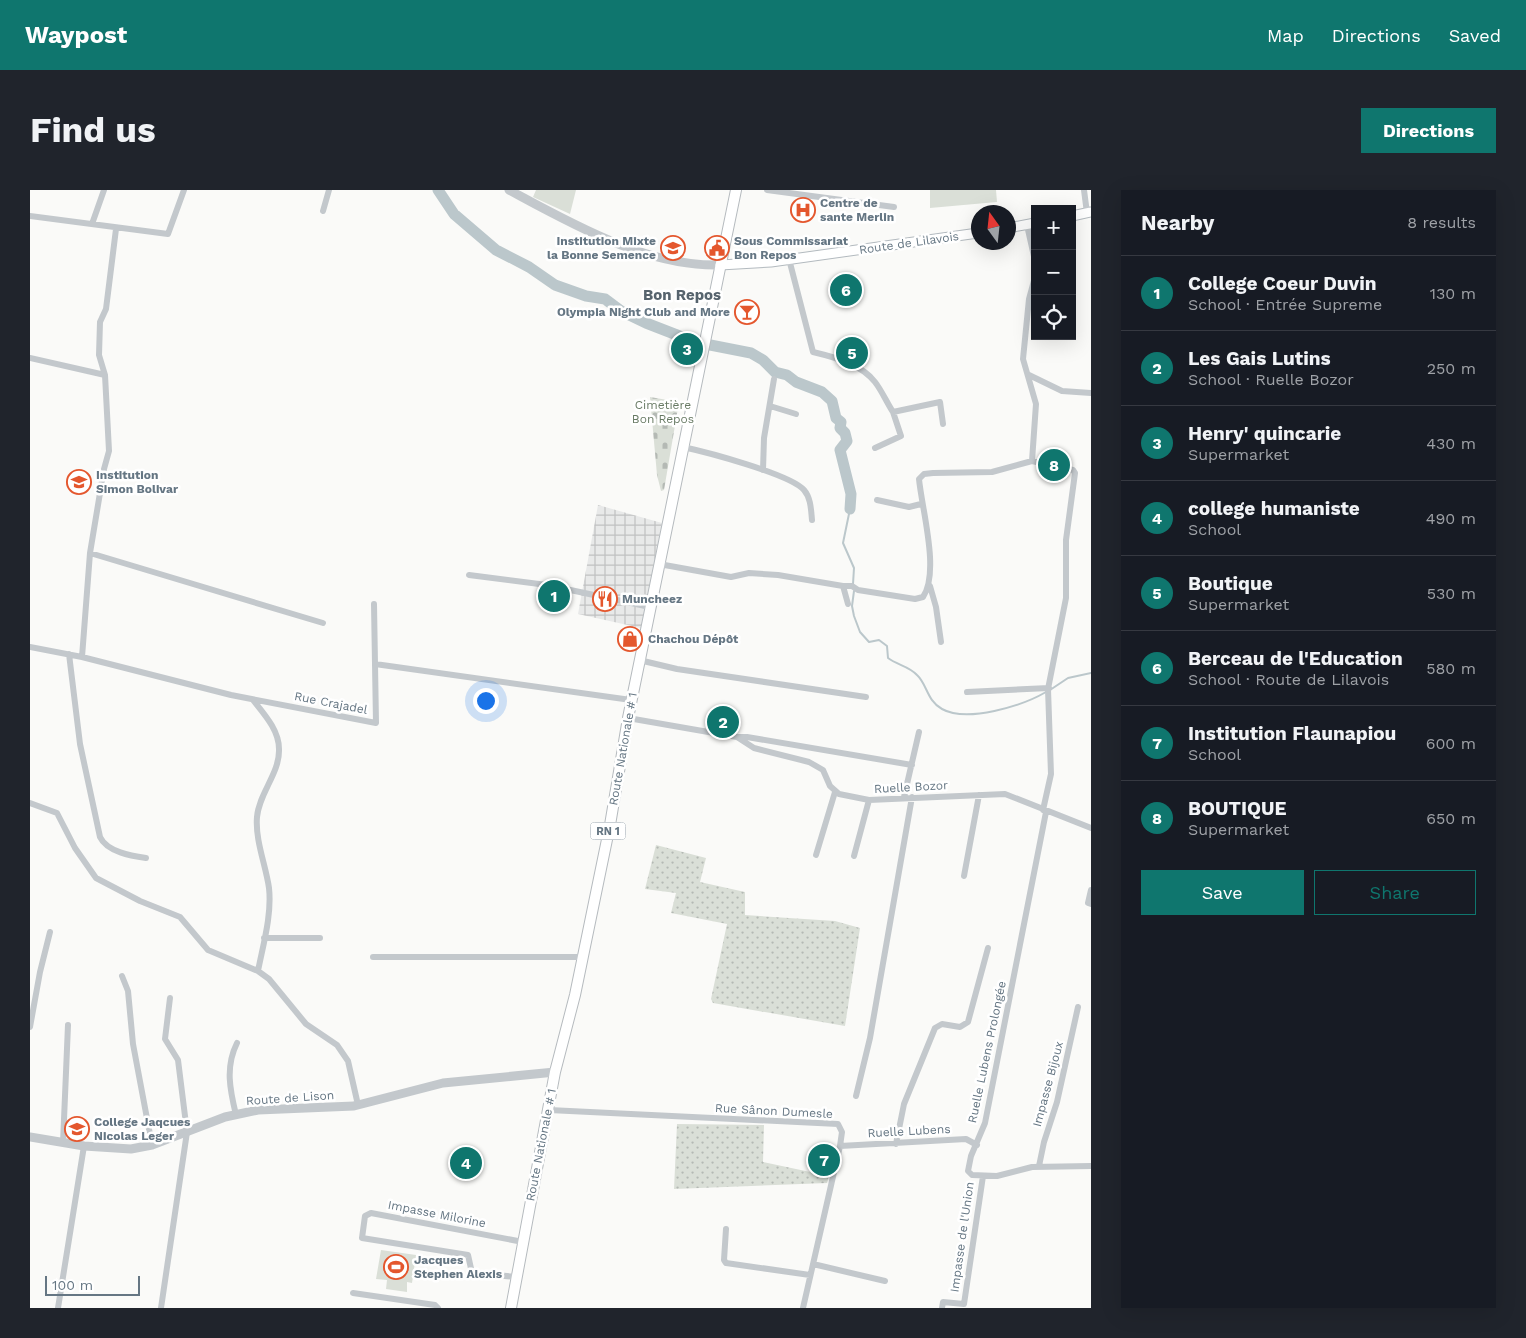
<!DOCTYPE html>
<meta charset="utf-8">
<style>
body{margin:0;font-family:"Work Sans",sans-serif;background:#20242c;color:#f1f3f6}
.controls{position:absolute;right:15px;top:15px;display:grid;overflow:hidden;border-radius:0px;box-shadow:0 5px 20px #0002}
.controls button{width:45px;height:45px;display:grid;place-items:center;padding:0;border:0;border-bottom:1px solid #363941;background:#171b24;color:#f1f3f6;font:25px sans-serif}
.compass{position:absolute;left:941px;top:15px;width:45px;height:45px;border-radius:50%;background:#171b24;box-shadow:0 5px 20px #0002;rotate:345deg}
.scale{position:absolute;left:15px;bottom:12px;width:95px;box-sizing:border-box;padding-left:5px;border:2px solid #657683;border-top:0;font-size:14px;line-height:18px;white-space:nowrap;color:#657683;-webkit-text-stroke:4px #fff;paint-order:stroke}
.you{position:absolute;left:455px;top:510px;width:18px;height:18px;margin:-12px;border:4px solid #fff;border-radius:50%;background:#1a73e8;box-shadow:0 0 0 8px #1a73e833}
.badge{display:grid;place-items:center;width:32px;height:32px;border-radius:50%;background:#0f766e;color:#fff;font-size:16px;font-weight:700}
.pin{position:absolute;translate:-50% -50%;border:2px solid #fff;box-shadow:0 1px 5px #0006}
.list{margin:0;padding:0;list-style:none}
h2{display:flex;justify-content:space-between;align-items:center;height:65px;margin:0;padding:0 20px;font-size:21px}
h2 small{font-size:16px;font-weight:400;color:#9ea1a6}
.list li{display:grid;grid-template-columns:32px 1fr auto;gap:15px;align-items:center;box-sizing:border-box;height:75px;padding:0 20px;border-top:1px solid #363941}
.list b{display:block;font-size:19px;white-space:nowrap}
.list p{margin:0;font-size:16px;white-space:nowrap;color:#9ea1a6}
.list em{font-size:16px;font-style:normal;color:#9ea1a6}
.actions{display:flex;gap:10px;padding:15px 20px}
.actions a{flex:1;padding:11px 0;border:1px solid #0f766e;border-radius:0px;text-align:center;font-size:18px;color:#0f766e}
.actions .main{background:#0f766e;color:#fff}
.icon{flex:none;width:28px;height:28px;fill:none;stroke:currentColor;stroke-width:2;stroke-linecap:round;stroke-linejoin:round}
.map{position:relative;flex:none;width:1061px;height:1118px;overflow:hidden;border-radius:0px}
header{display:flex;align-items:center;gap:30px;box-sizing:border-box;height:70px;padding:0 25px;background:#0f766e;color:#fff}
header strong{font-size:24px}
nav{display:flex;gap:28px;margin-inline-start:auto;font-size:18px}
.intro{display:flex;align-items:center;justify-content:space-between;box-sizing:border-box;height:120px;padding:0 30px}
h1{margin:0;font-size:35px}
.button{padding:12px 22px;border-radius:0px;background:#0f766e;color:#fff;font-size:18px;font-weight:700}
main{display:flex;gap:30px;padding:0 30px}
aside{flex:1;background:#171b24;border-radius:0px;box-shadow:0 5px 20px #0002}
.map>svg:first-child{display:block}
</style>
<header>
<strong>Waypost</strong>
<nav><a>Map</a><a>Directions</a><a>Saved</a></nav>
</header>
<div class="intro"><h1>Find us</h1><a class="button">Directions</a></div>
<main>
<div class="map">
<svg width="1061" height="1118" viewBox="0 0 1061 1118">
<defs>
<pattern id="industrial-grid" width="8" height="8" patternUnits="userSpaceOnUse" patternTransform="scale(1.25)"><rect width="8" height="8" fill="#e8e9e9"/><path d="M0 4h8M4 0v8" fill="none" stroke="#c0c1c2"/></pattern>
<pattern id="grass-dots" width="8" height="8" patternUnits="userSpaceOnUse" patternTransform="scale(1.25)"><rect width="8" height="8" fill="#dadfd7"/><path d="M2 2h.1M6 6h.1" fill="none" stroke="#b4b9b4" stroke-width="1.8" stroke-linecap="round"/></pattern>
<pattern id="cemetery-stones" width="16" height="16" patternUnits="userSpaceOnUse" patternTransform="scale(1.25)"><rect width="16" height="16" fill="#dadfd7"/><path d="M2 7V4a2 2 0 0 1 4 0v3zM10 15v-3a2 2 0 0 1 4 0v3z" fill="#b4b9b4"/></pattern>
</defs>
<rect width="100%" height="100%" fill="#fafaf8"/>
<path fill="#e8e9e9" d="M770 9 781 12 776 31 765 28Z"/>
<path fill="url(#industrial-grid)" d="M568 315 632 333 611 438 548 424Z"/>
<path fill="url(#grass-dots)" d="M626 655 676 668 670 692 715 702V725L805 731 830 738 815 836 683 813 681 809 697 734 641 723 646 703 615 699Z
M647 934 734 935 733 972 799 986 797 993 644 999Z"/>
<path fill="url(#cemetery-stones)" d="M620 207 649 212 634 300 631 301 627 285Z"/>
<path fill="#dadfd7" d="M506 0H546L540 24 503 7Z
M900 0H966L967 12 900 18Z
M351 1060 386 1065 382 1093 377 1092V1102L356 1099 357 1090 346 1089Z"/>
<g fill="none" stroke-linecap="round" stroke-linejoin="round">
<path stroke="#bbc7cb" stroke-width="2" d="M820 319 813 353 824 378 823 394
M824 401 822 416 824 426 830 442 839 452 849 450 857 456 858 468C867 475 879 476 887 485 897 494 897 511 912 519 937 533 992 516 1016 502
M1020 500 1038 488 1061 483"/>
<path stroke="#bbc7cb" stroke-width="11" d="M408 0 424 24 466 60 499 77 525 95 556 106 575 109 591 121 616 133 665 152 721 163 733 170 745 182 757 185 766 192 792 202 802 211 806 228 811 232 810 238 815 243 817 251 810 260 821 304 820 319"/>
<defs>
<path id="secondary" d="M1042 26 1061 22
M978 38 1005 33
M690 75 741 72 948 43"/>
<path id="primary" d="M481 1118 525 882 545 805 580 635 598 528 706 0"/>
</defs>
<use href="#secondary" stroke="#b3babf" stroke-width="11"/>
<use href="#primary" stroke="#b5babe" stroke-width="12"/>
<path stroke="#c3c8cc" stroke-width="6" d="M737 0 864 17
M1054 0 1057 23
M293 21 299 0
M0 26 138 44 154 0
M62 34 74 0
M997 35 1005 71
M759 69 783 162C804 167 831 174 845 192 852 201 857 213 863 222L910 212 913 234
M1005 87 999 109 993 169 1006 214 1002 271 1043 280 1045 283 1036 350V408L1018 499 1021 584 1013 620
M0 168 75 185
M999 185 1032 201 1061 203
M740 216 766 224
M653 257C676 262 760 284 774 300 781 308 781 320 782 330
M845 258 871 246 863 222
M733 280 734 248 744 189
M847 310 879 317 891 314
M60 363 293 433
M629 374 701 387 719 383 748 385 813 396 818 414
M439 385 517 395 620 417
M813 396H822L828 400 885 409 893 407C910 382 892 320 889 289L894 284 903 283 962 282 1002 271
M900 396 906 417 911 452
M344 414 345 474
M0 457 52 467 201 505 346 533 345 474 601 510
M39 464 50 554 70 647C77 662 102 666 116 668
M52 467 60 363 74 279 79 261 75 185 69 165 70 132 76 119 86 39
M609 470 647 479 836 507
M937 502 1019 498
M223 510C234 524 249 540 249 559 250 583 229 603 227 627 225 650 236 676 239 698 242 725 233 755 228 781
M598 528 707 547 724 558 779 572 793 580 800 596 809 604 839 610 975 604 1061 638
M707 547H717L882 575
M874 607 889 542
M0 613 27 623 45 658 66 688 110 711 150 727 178 760 228 781 239 789 276 834 307 855 318 871 328 915
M1016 622 955 933 941 966 938 981 942 985 967 986 1002 977 1061 976
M786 665 805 602
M824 666 839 610
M934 686 949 605
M1061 700 1058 713 1061 714
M234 748H290
M343 767H553
M92 786 98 801 103 854 122 955
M0 837 10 782 20 742
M826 906 840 848 882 607
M519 920 808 934 812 942 810 956 773 1118
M206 925C200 900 195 877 207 853
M33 953 38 835
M866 954 874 914 905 838 912 834 930 837 938 832 958 758
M810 956 936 949 947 955
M1009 976 1014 952 1027 912 1048 817
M696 1039 694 1070 696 1073 780 1085
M783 1074 855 1091
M487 1087 442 1083 438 1065 332 1048 335 1026 341 1023 493 1052
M323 1103 405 1115 408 1118
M28 1118 54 956
M131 1118 157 942 148 870 135 849 140 808
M912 1118 913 1112 934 1114 953 986"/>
<path stroke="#c3c8cc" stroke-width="9" d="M479 0C542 34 617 77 690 75
M0 947 54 956 101 959 122 955 195 927 228 920 324 916 413 893 525 882"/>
<use href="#secondary" stroke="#fff" stroke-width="9"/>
<use href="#primary" stroke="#fff" stroke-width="10"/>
</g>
<defs>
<symbol id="hospital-ring" viewBox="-11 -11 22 22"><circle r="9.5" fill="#fff" stroke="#e4572e" stroke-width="1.5"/><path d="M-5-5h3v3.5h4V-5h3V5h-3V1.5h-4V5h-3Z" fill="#e4572e"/></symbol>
<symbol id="school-ring" viewBox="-11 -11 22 22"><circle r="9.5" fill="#fff" stroke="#e4572e" stroke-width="1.5"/><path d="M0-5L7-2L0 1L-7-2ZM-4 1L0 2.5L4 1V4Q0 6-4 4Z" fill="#e4572e"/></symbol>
<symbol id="civic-ring" viewBox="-11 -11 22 22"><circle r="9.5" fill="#fff" stroke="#e4572e" stroke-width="1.5"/><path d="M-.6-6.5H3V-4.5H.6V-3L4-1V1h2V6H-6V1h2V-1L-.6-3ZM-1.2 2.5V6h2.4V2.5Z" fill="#e4572e"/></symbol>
<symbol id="bar-ring" viewBox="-11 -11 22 22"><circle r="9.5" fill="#fff" stroke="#e4572e" stroke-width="1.5"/><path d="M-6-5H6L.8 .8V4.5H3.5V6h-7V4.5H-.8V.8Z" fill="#e4572e"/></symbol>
<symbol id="restaurant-ring" viewBox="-11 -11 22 22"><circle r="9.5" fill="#fff" stroke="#e4572e" stroke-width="1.5"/><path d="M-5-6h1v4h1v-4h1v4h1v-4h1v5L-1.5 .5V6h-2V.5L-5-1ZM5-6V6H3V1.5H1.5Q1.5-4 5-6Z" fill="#e4572e"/></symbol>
<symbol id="shop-ring" viewBox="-11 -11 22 22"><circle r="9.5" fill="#fff" stroke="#e4572e" stroke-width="1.5"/><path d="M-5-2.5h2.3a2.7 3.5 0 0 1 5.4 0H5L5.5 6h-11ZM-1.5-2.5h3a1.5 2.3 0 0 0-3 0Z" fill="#e4572e"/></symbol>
<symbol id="stadium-ring" viewBox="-11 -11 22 22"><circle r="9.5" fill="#fff" stroke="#e4572e" stroke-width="1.5"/><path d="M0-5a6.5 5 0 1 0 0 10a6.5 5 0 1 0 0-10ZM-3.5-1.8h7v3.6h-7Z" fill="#e4572e"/></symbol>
</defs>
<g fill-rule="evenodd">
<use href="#hospital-ring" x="759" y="6" width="28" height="28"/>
<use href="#school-ring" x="629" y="44" width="28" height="28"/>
<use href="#civic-ring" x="673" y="44" width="28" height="28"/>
<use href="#bar-ring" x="703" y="108" width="28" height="28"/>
<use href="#school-ring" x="35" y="278" width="28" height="28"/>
<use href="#restaurant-ring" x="561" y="395" width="28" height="28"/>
<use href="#shop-ring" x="586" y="435" width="28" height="28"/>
<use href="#school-ring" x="33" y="925" width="28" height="28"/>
<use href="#stadium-ring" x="352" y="1063" width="28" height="28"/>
</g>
<g text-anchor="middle" stroke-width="5" stroke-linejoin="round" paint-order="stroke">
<rect fill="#fff" stroke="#939fa8" stroke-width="1" x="560.5" y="632.5" width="35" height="17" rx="4"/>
<g font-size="11" font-weight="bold" fill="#657683">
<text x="578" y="645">RN 1</text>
</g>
<g font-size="12" font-weight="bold" fill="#657683" stroke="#fff" text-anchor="start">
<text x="790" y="17">Centre de<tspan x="790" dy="14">sante Merlin</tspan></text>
<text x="626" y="55" text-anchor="end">Institution Mixte<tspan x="626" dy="14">la Bonne Semence</tspan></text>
<text x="704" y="55">Sous Commissariat<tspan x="704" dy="14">Bon Repos</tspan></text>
<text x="700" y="126" text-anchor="end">Olympia Night Club and More</text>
<text x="66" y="289">Institution<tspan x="66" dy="14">Simon Bolivar</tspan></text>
<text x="592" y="413">Muncheez</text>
<text x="618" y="453">Chachou Dépôt</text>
<text x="64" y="936">College Jaqcues<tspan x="64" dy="14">Nicolas Leger</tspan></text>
<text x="384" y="1074">Jacques<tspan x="384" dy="14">Stephen Alexis</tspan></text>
</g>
<g font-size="12" fill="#657683" stroke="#fff">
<text transform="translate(879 53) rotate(-8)" y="4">Route de Lilavois</text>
<text transform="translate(301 513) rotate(11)" y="4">Rue Crajadel</text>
<text transform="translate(593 559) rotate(-80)" y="4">Route Nationale # 1</text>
<text transform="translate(881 597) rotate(-3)" y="4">Ruelle Bozor</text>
<text transform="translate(957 862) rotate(-78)" y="4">Ruelle Lubens Prolongée</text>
<text transform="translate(1018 894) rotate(-75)" y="4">Impasse Bijoux</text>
<text transform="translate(260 908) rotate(-4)" y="4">Route de Lison</text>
<text transform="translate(744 921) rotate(3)" y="4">Rue Sânon Dumesle</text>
<text transform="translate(879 941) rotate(-3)" y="4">Ruelle Lubens</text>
<text transform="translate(511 955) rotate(-79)" y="4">Route Nationale # 1</text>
<text transform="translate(407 1024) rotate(11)" y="4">Impasse Milorine</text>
<text transform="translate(932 1047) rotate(-82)" y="4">Impasse de l'Union</text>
</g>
<g font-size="12" fill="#687a64" stroke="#fff">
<text x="633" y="219">Cimetière<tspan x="633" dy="14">Bon Repos</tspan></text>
</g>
<g font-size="15" font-weight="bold" fill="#57646e" stroke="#fff">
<text x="652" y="110">Bon Repos</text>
</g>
</g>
</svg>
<div class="controls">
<button>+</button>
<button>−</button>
<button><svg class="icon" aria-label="locate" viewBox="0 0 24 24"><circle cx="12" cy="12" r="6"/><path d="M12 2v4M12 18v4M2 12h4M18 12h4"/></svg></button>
</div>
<svg class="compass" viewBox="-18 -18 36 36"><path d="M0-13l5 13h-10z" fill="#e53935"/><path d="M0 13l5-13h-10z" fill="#9ea1a6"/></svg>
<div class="scale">100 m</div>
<div class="you"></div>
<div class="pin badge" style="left:524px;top:406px">1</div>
<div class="pin badge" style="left:693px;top:532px">2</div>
<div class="pin badge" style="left:657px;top:159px">3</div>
<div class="pin badge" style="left:436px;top:973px">4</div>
<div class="pin badge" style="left:822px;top:163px">5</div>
<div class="pin badge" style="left:816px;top:100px">6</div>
<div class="pin badge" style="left:794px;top:970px">7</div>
<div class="pin badge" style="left:1024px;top:275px">8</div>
</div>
<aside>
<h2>Nearby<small>8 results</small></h2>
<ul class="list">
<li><span class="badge">1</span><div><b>College Coeur Duvin</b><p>School · Entrée Supreme</p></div><em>130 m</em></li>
<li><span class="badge">2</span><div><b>Les Gais Lutins</b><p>School · Ruelle Bozor</p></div><em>250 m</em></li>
<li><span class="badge">3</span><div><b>Henry' quincarie</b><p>Supermarket</p></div><em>430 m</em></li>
<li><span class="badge">4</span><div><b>college humaniste</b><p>School</p></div><em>490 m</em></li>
<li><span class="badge">5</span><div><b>Boutique</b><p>Supermarket</p></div><em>530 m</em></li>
<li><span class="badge">6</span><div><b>Berceau de l'Education</b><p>School · Route de Lilavois</p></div><em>580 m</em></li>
<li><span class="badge">7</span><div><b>Institution Flaunapiou</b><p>School</p></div><em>600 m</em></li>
<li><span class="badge">8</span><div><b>BOUTIQUE</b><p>Supermarket</p></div><em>650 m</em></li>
</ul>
<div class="actions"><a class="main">Save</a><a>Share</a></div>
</aside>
</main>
